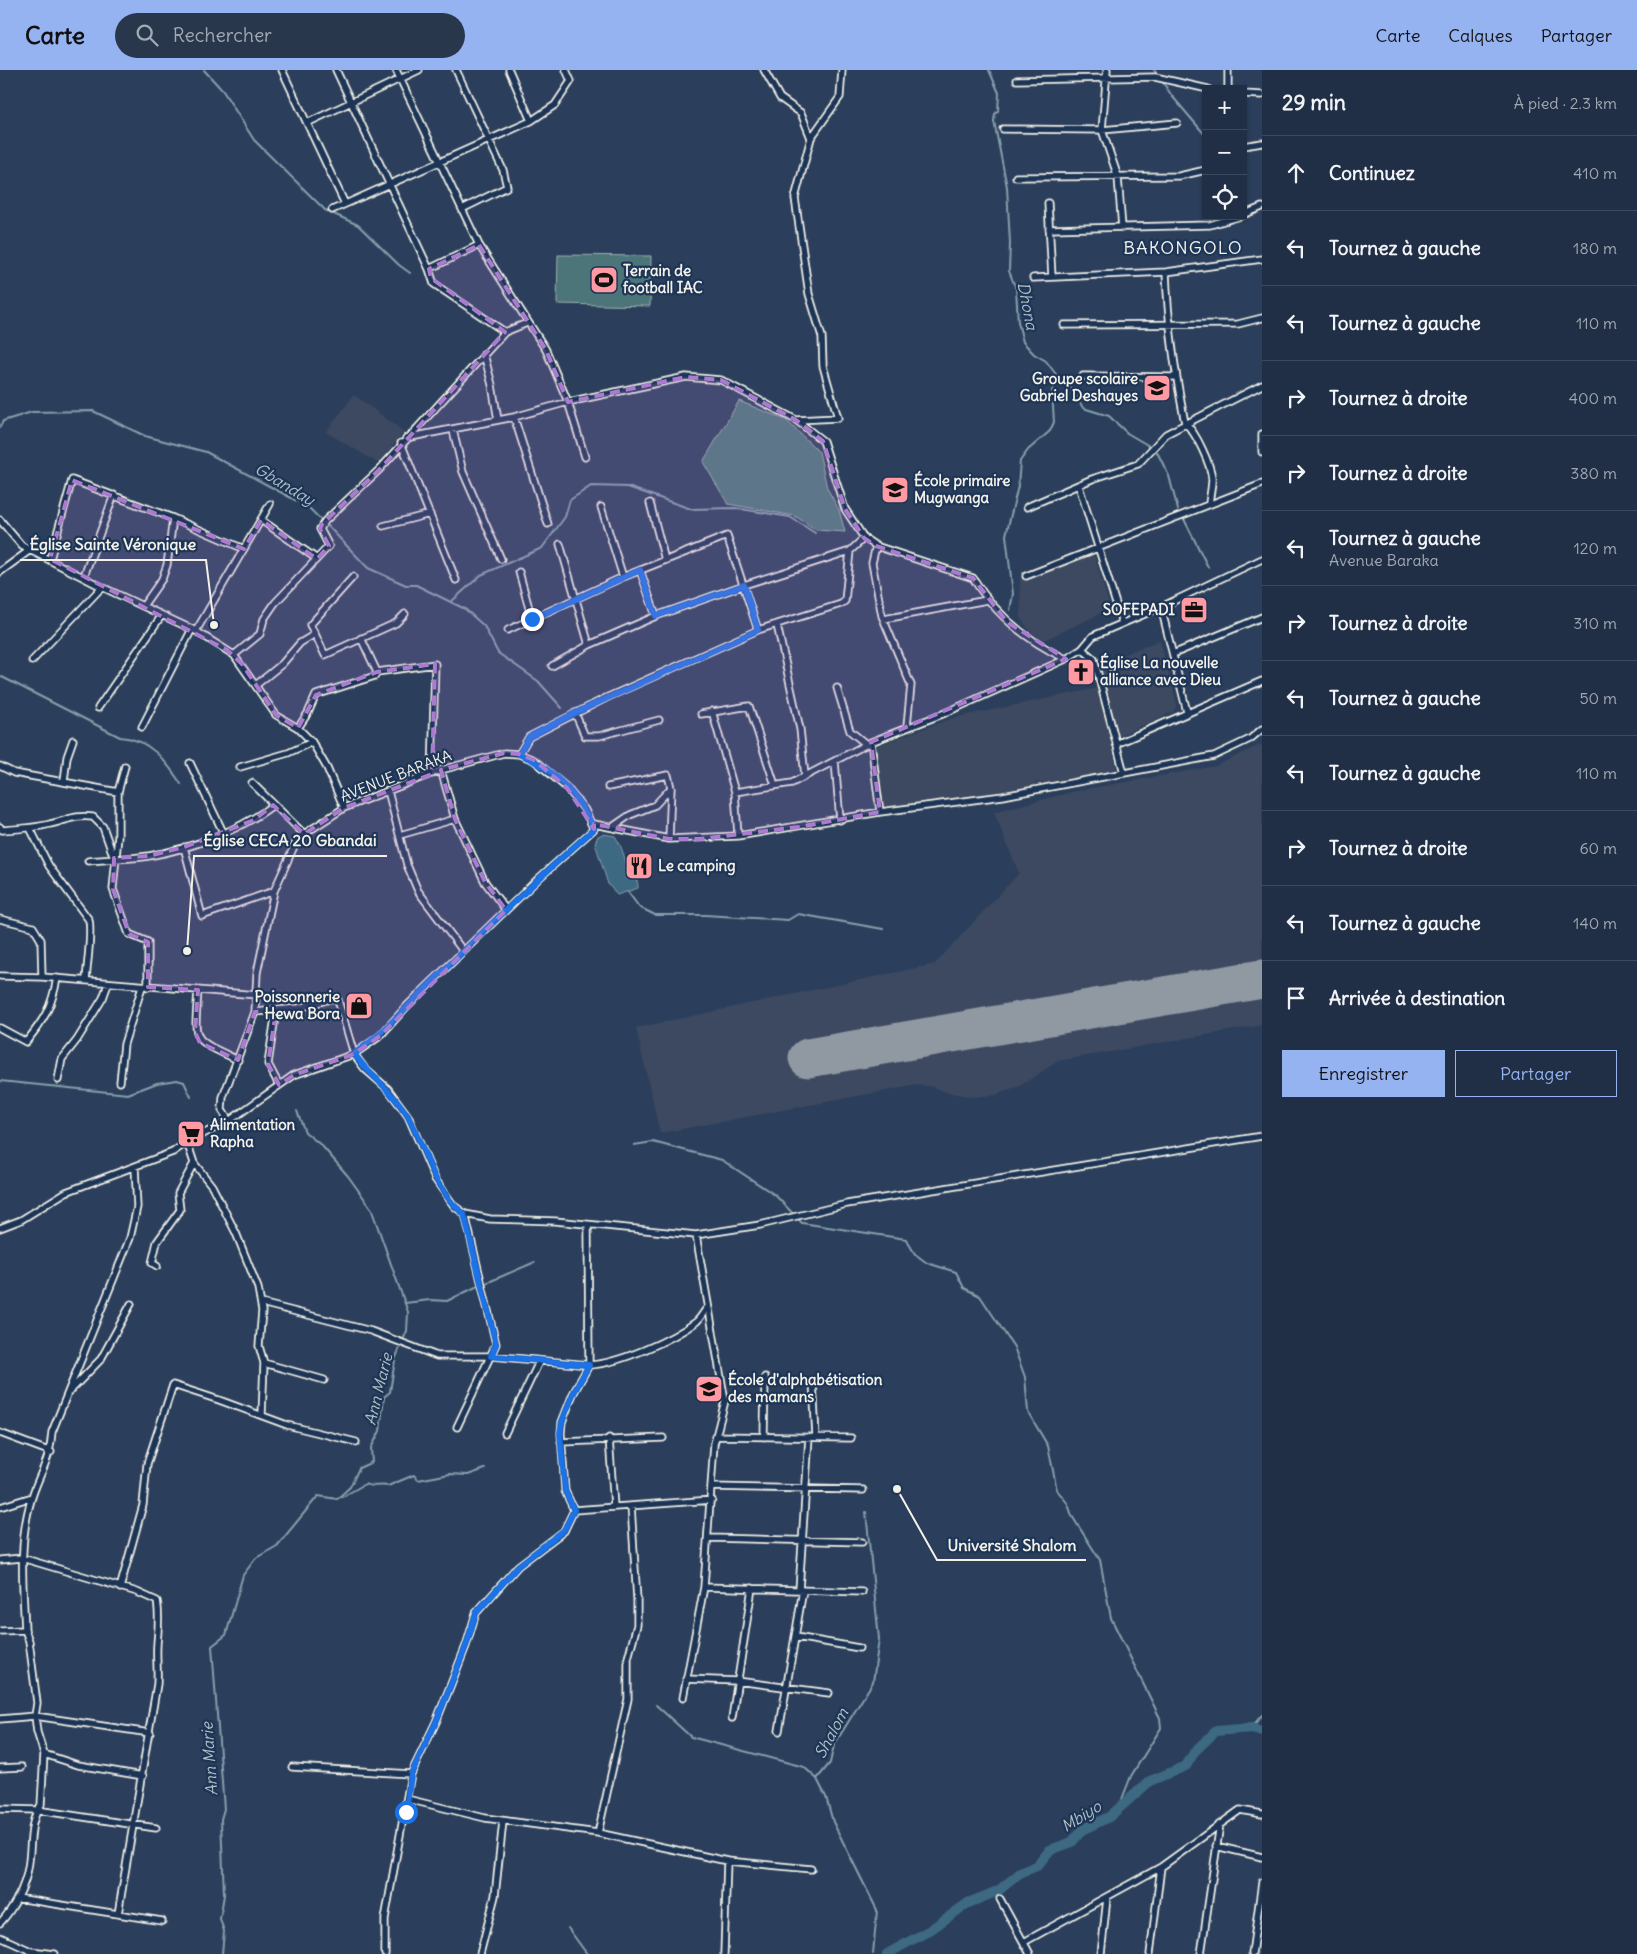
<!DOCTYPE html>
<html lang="fr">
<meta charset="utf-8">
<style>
body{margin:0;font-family:Delius,sans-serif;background:#28374c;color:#f1f3f6}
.controls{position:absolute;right:15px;top:15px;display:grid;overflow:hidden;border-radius:0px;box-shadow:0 1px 4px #0004}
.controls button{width:45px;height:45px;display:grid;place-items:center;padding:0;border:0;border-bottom:1px solid #3d4a5e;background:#202f45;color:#f1f3f6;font:25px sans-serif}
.stop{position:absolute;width:15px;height:15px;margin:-11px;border:4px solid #1a73e8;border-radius:50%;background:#fff}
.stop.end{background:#1a73e8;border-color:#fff;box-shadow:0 1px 5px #0008}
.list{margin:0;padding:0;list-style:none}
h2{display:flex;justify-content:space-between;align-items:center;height:65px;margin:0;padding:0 20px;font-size:21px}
h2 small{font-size:16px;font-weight:400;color:#a2a9b3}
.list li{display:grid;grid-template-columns:32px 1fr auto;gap:15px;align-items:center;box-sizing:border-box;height:75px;padding:0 20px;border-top:1px solid #3d4a5e}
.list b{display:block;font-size:19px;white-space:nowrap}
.list p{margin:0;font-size:16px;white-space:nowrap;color:#a2a9b3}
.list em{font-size:16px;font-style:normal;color:#a2a9b3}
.actions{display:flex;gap:10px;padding:15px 20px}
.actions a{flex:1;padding:11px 0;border:1px solid #95b2f1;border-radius:0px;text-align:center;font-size:18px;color:#95b2f1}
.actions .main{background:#95b2f1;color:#111}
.icon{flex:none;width:28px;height:28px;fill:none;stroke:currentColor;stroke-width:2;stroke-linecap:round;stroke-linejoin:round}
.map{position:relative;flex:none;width:1262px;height:1884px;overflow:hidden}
header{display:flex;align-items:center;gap:30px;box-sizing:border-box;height:70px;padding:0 25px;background:#95b2f1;color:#111}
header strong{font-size:24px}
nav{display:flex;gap:28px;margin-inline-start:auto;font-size:18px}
.search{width:350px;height:45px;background:#28374c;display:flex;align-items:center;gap:12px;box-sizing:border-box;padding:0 18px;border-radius:28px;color:#a2a9b3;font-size:19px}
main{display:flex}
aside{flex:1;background:#202f45}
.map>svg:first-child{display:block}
</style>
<header>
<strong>Carte</strong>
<div class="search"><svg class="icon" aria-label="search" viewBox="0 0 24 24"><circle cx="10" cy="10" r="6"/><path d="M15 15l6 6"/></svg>Rechercher</div>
<nav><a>Carte</a><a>Calques</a><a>Partager</a></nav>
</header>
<main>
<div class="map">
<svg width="1262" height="1884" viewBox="0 0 1262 1884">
<rect width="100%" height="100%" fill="#2b3f5c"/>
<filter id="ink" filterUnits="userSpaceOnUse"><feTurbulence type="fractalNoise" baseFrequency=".02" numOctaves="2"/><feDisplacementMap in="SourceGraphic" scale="10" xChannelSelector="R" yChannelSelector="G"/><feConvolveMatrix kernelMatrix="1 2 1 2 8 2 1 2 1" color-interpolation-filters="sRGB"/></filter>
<g filter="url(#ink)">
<path fill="#3c4a61" d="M354 325 404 362 378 393 326 362Z
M1088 480 1093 482 1109 535 1106 541 1042 571H1038L1021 549 1020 509Z
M1160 570 1177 635 1173 642 1116 667 1095 596Z
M1098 618 1117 700 1047 714 1037 712 1033 716 928 734 881 739 873 677 953 648Z
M1262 674V955L1058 991 1020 1016 995 1025 972 1027 946 1022 930 1016 917 1015 660 1063 636 958 935 894 1019 803 994 742 1076 721 1216 696Z"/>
<path fill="#4b7478" stroke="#a0b2b0" d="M558 185 651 186 650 236 557 234Z
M739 331 786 350 819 382 827 418 839 440 845 462 816 460 795 446 728 434 703 392Z"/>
<path fill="#3d6982" stroke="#869fab" d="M603 764 615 766C621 775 623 782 626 793 629 802 639 808 638 818L617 825 608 814 595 773 598 766Z"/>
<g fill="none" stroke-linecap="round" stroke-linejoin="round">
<path stroke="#869fab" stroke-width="2" d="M204 0 223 21 254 70 325 140 358 155 399 195 410 203
M989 0 999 23 998 41 995 44 994 51 1007 117 1010 173 1009 201 1016 219 1018 252 1023 272 1034 284 1046 291 1058 307 1072 319 1083 338 1109 346 1127 363 1156 380 1169 406 1178 440
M1154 0 1158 5
M1162 11 1172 26 1206 66
M0 357 3 351 32 342 93 341 145 366 206 382 308 437 322 451
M1183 447 1208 497
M326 454 368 498 406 515H416L465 539 484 556 498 583 538 611 562 638
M451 532 481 505 542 478 565 447 570 430 591 416 628 417 691 439 735 438 790 447 815 463
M1010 540 1013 524 1006 465 1018 416 1020 391 1028 380 1050 361 1054 352 1052 321 1058 307
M0 606 120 667C150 669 166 691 181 714
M628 822 639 837 655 845H705L788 850 798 844 883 859
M0 1011 128 1024 157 1013 177 1010 184 1012 191 1027
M297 1041 305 1062 322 1076 348 1106 371 1138 408 1242 407 1261 403 1270
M634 1075 653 1072 722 1090 775 1125 802 1153 906 1169 915 1184 927 1193 956 1202 964 1218 980 1226 1014 1277 1025 1307 1028 1342 1048 1376 1057 1420 1068 1434 1072 1446 1100 1490 1111 1548 1160 1648 1161 1658 1131 1706 1119 1737
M484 1214 535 1192
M405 1233 430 1230 447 1231 480 1215
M342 1427 365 1414C372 1418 380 1414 388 1416L414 1405 418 1410 450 1404 468 1405 485 1399
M337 1429 350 1417 359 1398 372 1392 371 1378 380 1361 384 1327 390 1322 395 1290 401 1275
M656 1635 691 1667 804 1697 817 1709 826 1727 833 1752 877 1840 873 1884
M1251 1658 1262 1645
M817 1709 830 1693 834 1675 873 1612 879 1569 866 1442
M568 1858 587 1884
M222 1884 224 1861 220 1849 224 1825 221 1749 224 1739 212 1576 226 1565 243 1505 256 1488 277 1476 318 1426 337 1429"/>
<path stroke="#3d6982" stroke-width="10" d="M887 1884 930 1860 968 1833 998 1821 1020 1803 1037 1796 1050 1780 1072 1772 1082 1760 1109 1747 1150 1711 1186 1696 1195 1681 1216 1661 1251 1658 1262 1661"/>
<path stroke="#9098a2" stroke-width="39" d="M808 988 1262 909"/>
<defs>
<path id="minor" d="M282 0 345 134
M336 0 429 199
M396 0 479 175 546 280 568 332 585 387
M456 0 503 100 507 117 462 139
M509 0 531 51
M764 0 780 28 801 43 811 68
M1107 0 1102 60 1118 107 1122 158
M1228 0V19
M1017 10 1155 7 1208 19
M1243 24 1262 25
M307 53 419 0
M1003 59 1102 60 1177 53
M1243 76 1262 73
M1016 107 1179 106 1206 100
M1048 133 1052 207
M332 140 531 51 555 35 571 11 566 0
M1243 145 1262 137
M1049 159 1210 155 1241 146
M479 175 429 199 434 214 505 262
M1166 202C1168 254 1175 303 1185 353 1196 362 1211 395 1212 409 1212 417 1210 425 1209 433
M1033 208 1166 202 1262 189
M1064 255 1238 254 1262 248
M484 284 492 315 498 350
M1083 306 1176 307
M514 347 548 454
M796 350 838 348 823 296 822 267 809 224 795 128 811 68 840 27 842 0
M453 360 463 402 501 489
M1262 364V382
M406 368 514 347 568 332 686 307 721 310 796 350 823 371 845 439 864 468 876 476 973 508C995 544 1027 571 1066 589
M401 373 456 510
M1079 416 1122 553
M650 433 665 490
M601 437 623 507
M1027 437 1092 409 1138 394 1166 364 1262 315
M0 450 22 476 102 517 196 561 234 585 276 645 298 658 312 672 327 698 344 738
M261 450 317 489
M383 456 430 444
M560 474 589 575
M876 476 872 493 882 546 911 615 907 656
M50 489 72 410 173 448 244 479
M640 500 656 546
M0 502 30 480
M519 502 532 549
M84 506 114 425
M1026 506 1262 414
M143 536 162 509 167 495 173 448
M1161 537 1187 642
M884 549 987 530
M777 555 800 659 805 706
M508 560 623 507 727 466 758 560
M196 561 270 434
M315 564 310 555 353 507
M361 568 377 602
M1082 579 1094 589 1124 703
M1173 584 1262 547
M234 585 260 564 264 549 275 533 329 476 320 459 325 451 379 400 505 262 527 253
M32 591 102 517
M552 596 589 575 656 546 744 515 850 481 864 468
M256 615 282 594 300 573 315 564 325 585 396 553 405 544
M837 618 850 661 866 674
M98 638 162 545
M712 641 735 722 738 766
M575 643 585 666H599L659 650
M701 644 749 636 775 715
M142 657 192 559
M298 658 308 643 316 625 375 606 377 602 435 594 432 704
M871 672 880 742
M1116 674 1262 611
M519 684 529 667 608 627 758 560 841 534 845 531 850 481
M835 691 840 750
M190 693 223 762
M0 696 14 703 118 722
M125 696 118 722V766L113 819 129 864 148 872V917
M240 697 288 683 312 672
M441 700 455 749 485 812 506 840
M64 711 67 687 73 670
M252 713 304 764
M608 717 668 705 671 718 669 769
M388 721 407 795 418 821 463 881
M735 722 792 713 871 672 945 643 1066 589 1082 579 1093 566 1161 537 1262 489
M614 756 630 745 655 735 671 718
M0 757 2 760C18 759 35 758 50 754 69 750 73 745 93 747L103 757 114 788
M30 758 49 796 89 850C92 864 87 894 86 911
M400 765 455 749
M184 777 202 846 274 821
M88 791C108 789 130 789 149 786 190 779 241 760 273 735
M0 849 33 857 41 870 42 907
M0 906 42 907 257 925
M198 920C195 973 189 967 238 990
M276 941 268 994 279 1015
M255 942 299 938 337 927 354 984 365 999 388 1019 408 1046 435 1109 454 1136 465 1144 490 1149 555 1151 696 1165 760 1155 847 1134 1262 1066
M0 958 26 972C44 950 52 937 57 908
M58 1010 62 989 77 970 103 928 108 914
M120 1012 124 974 142 917
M229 1051 222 1040 223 1027 255 942 257 903 274 821 296 772 304 764 344 738 441 700 504 683 519 684 534 690 567 718 585 740 593 758
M194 1093 212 1116 236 1163 258 1218 262 1241 259 1276 264 1293 262 1345
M0 1158 21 1150 66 1122 173 1082 187 1072 229 1051 294 1005 354 984 380 966 407 936 538 809 594 759V754L669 769 738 766 880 742 1003 726 1214 686 1250 669 1262 659
M157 1196 152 1193 157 1172 180 1140 178 1123 194 1093 187 1072
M261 1233 371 1261 437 1286H491L589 1295C618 1294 672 1270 696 1252 701 1248 704 1241 708 1237
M264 1293 324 1310
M813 1311 816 1367
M69 1322 101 1289 131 1234
M457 1357 496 1274 465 1144
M0 1363 51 1382
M505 1363 539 1292
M715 1366 851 1368
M764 1367 765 1307
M609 1368 614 1437
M561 1372 663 1368
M712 1417 863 1420
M0 1437 32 1427
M574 1440 712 1430
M709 1468 862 1472
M0 1490 22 1488 137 1522 157 1531C160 1546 158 1559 157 1574 156 1587 158 1600 157 1614L118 1844
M704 1517 862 1522
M120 1518 143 1435 147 1394 173 1315 219 1330 287 1355 356 1372
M799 1520 809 1367
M0 1561 25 1560
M796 1567 859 1578
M686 1609 737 1611 829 1623
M683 1628 704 1517 714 1374 725 1331 696 1165
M732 1648 752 1518
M0 1649 35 1646 150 1663
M779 1661 803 1520
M44 1684 78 1695 143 1706
M292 1697 411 1704
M0 1698 22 1697
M407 1729 485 1748 598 1763 727 1791 724 1884
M0 1739 37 1740 156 1758
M598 1763 628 1629V1588L637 1555V1530L631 1436
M1216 1776 1262 1787
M727 1791 811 1799
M17 1828 162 1851
M1000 1829 1030 1884
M0 1853C13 1839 25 1817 28 1798 32 1778 28 1752 41 1735L44 1684 37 1662 35 1646 37 1633 29 1571 25 1560C23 1516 18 1470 32 1427 40 1401 50 1392 52 1362L130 1168 137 1137 135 1097
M0 1867 31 1881 55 1884
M1024 1872 1161 1797 1240 1740 1262 1744
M385 1884V1849L411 1704 436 1652 466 1576 476 1543 518 1496 564 1461 574 1440 565 1421 561 1363 562 1352 573 1324 589 1295 588 1155
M480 1884 495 1826 503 1751
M1101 1884 1107 1828
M1150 1884 1161 1797
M1201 1884 1220 1754
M1252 1884 1262 1812"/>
</defs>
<use href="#minor" stroke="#f4f1e8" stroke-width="9"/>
<use href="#minor" stroke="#1d3557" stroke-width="5.5"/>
</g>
</g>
<g fill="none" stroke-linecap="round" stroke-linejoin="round" filter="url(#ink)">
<path stroke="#1a73e8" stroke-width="6" d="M406 1742 411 1704 436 1652 466 1576 476 1543 518 1496 564 1460 574 1440 565 1421 560 1363 562 1352 573 1324 589 1295 491 1286 496 1274 464 1144C432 1120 426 1078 407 1045 393 1021 370 1006 354 984 385 962 410 933 438 906 489 856 540 806 594 759 579 726 553 697 519 684L529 667 575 643 758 560 744 515 656 546 640 500 532 549"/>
</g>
<path fill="#ab7bcf" fill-opacity="0.2" stroke="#ab7bcf" stroke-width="4" stroke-dasharray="10 6" stroke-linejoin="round" d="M479 175 546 280 568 332 686 307 721 310 796 350 823 371 845 439 864 468 876 476 973 508 1007 552 1066 589 871 672 880 742 799 757 700 769H669L594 754V759L567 718 534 690 519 684 504 683 441 700 455 749 485 812 506 840 380 966 354 984 294 1005 279 1015 268 994 276 941 255 942 238 990 200 973 195 962 198 920 148 917V872L129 864 113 819 114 788 148 786 184 777 254 750 273 735 304 764 344 738 432 704 435 594 377 602 316 625 298 658 276 645 242 594 227 580 50 489 72 410 244 479 261 450 317 489 329 476 320 459 322 454 379 400 505 262 431 208 429 199Z"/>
<defs>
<symbol id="stadium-square" viewBox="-11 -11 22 22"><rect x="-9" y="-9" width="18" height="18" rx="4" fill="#ff9aa2" stroke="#1d3557"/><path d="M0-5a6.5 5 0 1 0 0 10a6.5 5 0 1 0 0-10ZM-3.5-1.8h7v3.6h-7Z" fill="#111"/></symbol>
<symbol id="school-square" viewBox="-11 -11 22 22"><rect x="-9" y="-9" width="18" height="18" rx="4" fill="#ff9aa2" stroke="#1d3557"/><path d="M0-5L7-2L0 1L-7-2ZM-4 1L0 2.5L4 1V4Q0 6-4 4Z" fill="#111"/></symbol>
<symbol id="office-square" viewBox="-11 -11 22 22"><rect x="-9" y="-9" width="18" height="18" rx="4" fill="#ff9aa2" stroke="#1d3557"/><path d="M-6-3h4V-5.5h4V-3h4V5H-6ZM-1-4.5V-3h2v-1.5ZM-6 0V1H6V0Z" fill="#111"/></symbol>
<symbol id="church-square" viewBox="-11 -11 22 22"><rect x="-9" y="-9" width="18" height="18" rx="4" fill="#ff9aa2" stroke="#1d3557"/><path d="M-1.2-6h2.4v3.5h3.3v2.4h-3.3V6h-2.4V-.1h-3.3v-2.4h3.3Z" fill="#111"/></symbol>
<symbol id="restaurant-square" viewBox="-11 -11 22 22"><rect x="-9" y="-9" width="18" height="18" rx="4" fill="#ff9aa2" stroke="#1d3557"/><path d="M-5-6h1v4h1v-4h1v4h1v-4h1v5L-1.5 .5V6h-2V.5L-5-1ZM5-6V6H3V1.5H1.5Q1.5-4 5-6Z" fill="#111"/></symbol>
<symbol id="shop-square" viewBox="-11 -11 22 22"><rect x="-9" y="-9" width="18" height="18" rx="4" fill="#ff9aa2" stroke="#1d3557"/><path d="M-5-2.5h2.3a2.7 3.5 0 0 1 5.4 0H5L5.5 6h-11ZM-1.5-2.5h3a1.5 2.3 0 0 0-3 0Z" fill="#111"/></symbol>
<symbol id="supermarket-square" viewBox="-11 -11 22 22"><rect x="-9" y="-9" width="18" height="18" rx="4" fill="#ff9aa2" stroke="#1d3557"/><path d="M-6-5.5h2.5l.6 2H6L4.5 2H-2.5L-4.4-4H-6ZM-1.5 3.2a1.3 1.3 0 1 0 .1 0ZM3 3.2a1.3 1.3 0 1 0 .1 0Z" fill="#111"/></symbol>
</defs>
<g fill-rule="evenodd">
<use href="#stadium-square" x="588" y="194" width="32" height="32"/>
<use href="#school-square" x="1141" y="302" width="32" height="32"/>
<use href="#school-square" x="879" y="404" width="32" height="32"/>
<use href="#office-square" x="1178" y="524" width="32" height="32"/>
<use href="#church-square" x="1065" y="586" width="32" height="32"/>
<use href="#restaurant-square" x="623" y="780" width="32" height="32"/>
<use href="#shop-square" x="343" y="920" width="32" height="32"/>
<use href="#supermarket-square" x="175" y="1048" width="32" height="32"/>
<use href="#school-square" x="693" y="1303" width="32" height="32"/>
</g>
<g text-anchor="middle" stroke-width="4.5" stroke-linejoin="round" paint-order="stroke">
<g font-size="15" font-weight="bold" fill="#f4f1e8" stroke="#1d3557" text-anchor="start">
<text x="623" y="206">Terrain de<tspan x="623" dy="17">football IAC</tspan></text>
<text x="1138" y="314" text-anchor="end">Groupe scolaire<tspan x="1138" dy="17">Gabriel Deshayes</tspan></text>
<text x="914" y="416">École primaire<tspan x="914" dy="17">Mugwanga</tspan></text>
<text x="1175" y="545" text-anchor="end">SOFEPADI</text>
<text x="1100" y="598">Église La nouvelle<tspan x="1100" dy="17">alliance avec Dieu</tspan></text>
<text x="658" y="801">Le camping</text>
<text x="340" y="932" text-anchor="end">Poissonnerie<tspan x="340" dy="17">Hewa Bora</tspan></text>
<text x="210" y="1060">Alimentation<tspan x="210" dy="17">Rapha</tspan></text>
<text x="728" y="1315">École d'alphabétisation<tspan x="728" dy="17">des mamans</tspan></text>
</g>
<g font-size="15" fill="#f4f1e8" stroke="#1d3557">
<text transform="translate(396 706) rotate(-21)" y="5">AVENUE BARAKA</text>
</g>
<g font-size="16" font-style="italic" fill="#b4c1c4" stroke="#1d3557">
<text transform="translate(1028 236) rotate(79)" y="6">Dhona</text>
<text transform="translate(285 414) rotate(31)" y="6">Gbanday</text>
<text transform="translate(378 1319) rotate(-76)" y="6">Ann Marie</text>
<text transform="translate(831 1663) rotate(-62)" y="6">Shalom</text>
<text transform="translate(209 1689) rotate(-94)" y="6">Ann Marie</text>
<text transform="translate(1081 1746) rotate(-32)" y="6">Mbiyo</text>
</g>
<g font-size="18" letter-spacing="1" fill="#f4f1e8" stroke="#1d3557">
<text x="1183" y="184">BAKONGOLO</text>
</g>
</g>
<path fill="none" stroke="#f4f1e8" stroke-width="2" d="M214 555L206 490H20M187 881L194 786H387M897 1419L937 1490H1086"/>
<g fill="#f4f1e8" stroke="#1d3557" stroke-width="2">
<circle cx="214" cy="555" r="5"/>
<circle cx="187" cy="881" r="5"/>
<circle cx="897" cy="1419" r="5"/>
</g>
<g font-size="16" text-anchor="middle" font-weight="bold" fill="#f4f1e8" stroke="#1d3557" stroke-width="4.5" stroke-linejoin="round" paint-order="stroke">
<text x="113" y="480">Église Sainte Véronique</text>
<text x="290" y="776">Église CECA 20 Gbandai</text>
<text x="1012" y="1481">Université Shalom</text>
</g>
</svg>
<div class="controls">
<button>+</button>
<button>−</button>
<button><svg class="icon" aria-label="locate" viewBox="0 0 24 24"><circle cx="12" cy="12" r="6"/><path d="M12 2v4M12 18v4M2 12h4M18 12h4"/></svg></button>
</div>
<div class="stop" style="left:406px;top:1742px"></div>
<div class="stop end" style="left:532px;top:549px"></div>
</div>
<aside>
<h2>29 min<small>À pied · 2.3 km</small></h2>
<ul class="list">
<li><svg class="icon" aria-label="ahead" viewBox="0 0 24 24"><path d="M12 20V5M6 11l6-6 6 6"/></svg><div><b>Continuez</b></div><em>410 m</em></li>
<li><svg class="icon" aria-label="left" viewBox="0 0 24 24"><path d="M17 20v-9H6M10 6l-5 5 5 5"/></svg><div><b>Tournez à gauche</b></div><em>180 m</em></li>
<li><svg class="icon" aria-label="left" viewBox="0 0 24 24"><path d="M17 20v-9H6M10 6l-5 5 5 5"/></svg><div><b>Tournez à gauche</b></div><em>110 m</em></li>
<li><svg class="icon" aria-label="right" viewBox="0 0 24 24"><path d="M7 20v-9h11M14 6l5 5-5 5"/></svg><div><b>Tournez à droite</b></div><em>400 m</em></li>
<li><svg class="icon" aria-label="right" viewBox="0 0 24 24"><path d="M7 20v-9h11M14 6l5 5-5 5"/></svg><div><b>Tournez à droite</b></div><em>380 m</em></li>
<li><svg class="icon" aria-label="left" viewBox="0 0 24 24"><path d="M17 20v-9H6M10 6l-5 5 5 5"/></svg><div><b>Tournez à gauche</b><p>Avenue Baraka</p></div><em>120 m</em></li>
<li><svg class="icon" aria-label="right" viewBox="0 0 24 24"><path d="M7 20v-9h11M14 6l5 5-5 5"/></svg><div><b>Tournez à droite</b></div><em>310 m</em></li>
<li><svg class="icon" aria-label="left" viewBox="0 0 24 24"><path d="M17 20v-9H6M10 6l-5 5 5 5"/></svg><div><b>Tournez à gauche</b></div><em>50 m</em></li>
<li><svg class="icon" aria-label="left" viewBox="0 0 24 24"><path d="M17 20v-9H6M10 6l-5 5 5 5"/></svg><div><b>Tournez à gauche</b></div><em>110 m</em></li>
<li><svg class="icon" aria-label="right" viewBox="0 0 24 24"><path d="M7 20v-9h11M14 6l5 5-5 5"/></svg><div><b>Tournez à droite</b></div><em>60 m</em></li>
<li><svg class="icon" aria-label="left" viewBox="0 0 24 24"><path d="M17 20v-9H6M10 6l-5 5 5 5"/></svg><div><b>Tournez à gauche</b></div><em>140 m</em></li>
<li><svg class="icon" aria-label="arrive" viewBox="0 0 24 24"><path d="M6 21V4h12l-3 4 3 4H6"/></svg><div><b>Arrivée à destination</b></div></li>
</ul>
<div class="actions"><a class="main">Enregistrer</a><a>Partager</a></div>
</aside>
</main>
